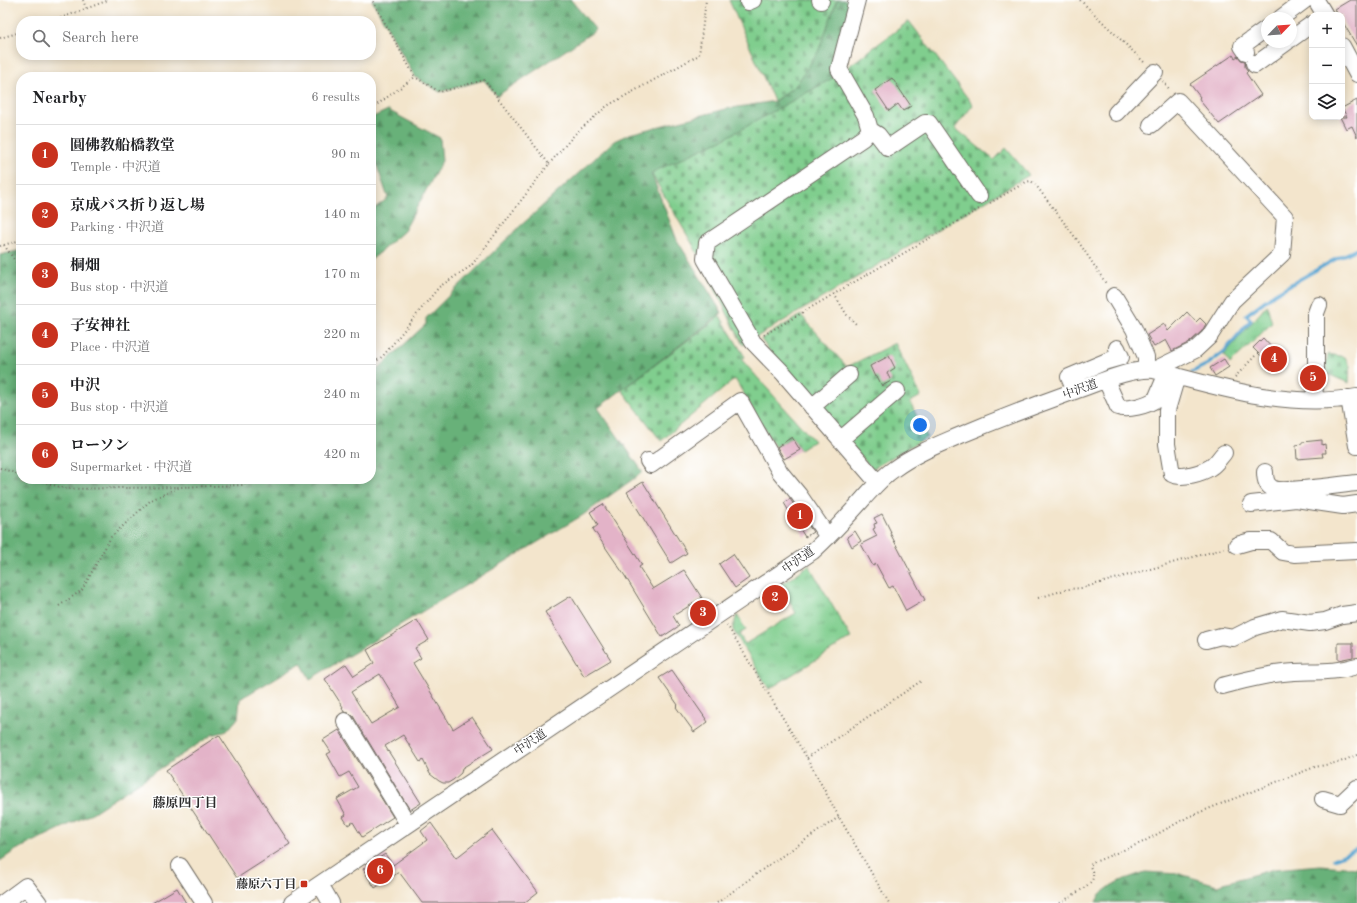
<!DOCTYPE html>
<meta charset="utf-8">
<style>
body{margin:0;font-family:"Old Standard TT","Noto Serif JP",serif;background:#f6f6f6;color:#202124}
.controls{position:absolute;right:12px;top:12px;display:grid;overflow:hidden;border-radius:8px;box-shadow:0 2px 10px #0003}
.controls button{width:36px;height:36px;display:grid;place-items:center;padding:0;border:0;border-bottom:1px solid #e0e0e0;background:#fff;color:#202124;font:20px sans-serif}
.compass{position:absolute;left:1261px;top:12px;width:36px;height:36px;border-radius:50%;background:#fff;box-shadow:0 2px 10px #0003;rotate:65deg}
.you{position:absolute;left:920px;top:425px;width:14px;height:14px;margin:-10px;border:3px solid #fff;border-radius:50%;background:#1a73e8;box-shadow:0 0 0 6px #1a73e833}
.badge{display:grid;place-items:center;width:26px;height:26px;border-radius:50%;background:#c8321e;color:#fff;font-size:13px;font-weight:700}
.pin{position:absolute;translate:-50% -50%;border:2px solid #fff;box-shadow:0 1px 4px #0006}
.list{margin:0;padding:0;list-style:none}
h2{display:flex;justify-content:space-between;align-items:center;height:52px;margin:0;padding:0 16px;font-size:17px}
h2 small{font-size:13px;font-weight:400;color:#757577}
.list li{display:grid;grid-template-columns:26px 1fr auto;gap:12px;align-items:center;box-sizing:border-box;height:60px;padding:0 16px;border-top:1px solid #e0e0e0}
.list b{display:block;font-size:15px;white-space:nowrap}
.list p{margin:0;font-size:13px;white-space:nowrap;color:#757577}
.list em{font-size:13px;font-style:normal;color:#757577}
.icon{flex:none;width:22px;height:22px;fill:none;stroke:currentColor;stroke-width:2;stroke-linecap:round;stroke-linejoin:round}
.map{position:relative;flex:none;width:1357px;height:903px;overflow:hidden}
.search{position:absolute;background:#fff;box-shadow:0 2px 10px #0003;left:16px;top:16px;width:360px;height:44px;display:flex;align-items:center;gap:10px;box-sizing:border-box;padding:0 14px;border-radius:16px;color:#757577;font-size:15px}
.panel{position:absolute;background:#fff;box-shadow:0 2px 10px #0003;left:16px;top:72px;width:360px;height:412px;border-radius:16px}
.map>svg:first-child{display:block}
</style>
<div class="map">
<svg width="1357" height="903" viewBox="0 0 1357 903">
<defs>
<pattern id="grass-tufts" width="24" height="20" patternUnits="userSpaceOnUse"><rect width="24" height="20" fill="#80ce8e"/><path d="M3 7l-1-3M5 7V3M7 7l1-3M15 17l-1-3M17 17v-4M19 17l1-3" fill="none" stroke="#69a774"/></pattern>
<pattern id="forest-firs" width="22" height="20" patternUnits="userSpaceOnUse"><rect width="22" height="20" fill="#68b179"/><path d="M5 1l3.5 6h-7zM16 11l3.5 6h-7z" fill="#569063"/></pattern>
<pattern id="cemetery-stones" width="16" height="16" patternUnits="userSpaceOnUse"><rect width="16" height="16" fill="#80ce8e"/><path d="M2 7V4a2 2 0 0 1 4 0v3zM10 15v-3a2 2 0 0 1 4 0v3z" fill="#69a774"/></pattern>
<pattern id="park-crowns" width="20" height="18" patternUnits="userSpaceOnUse"><rect width="20" height="18" fill="#80ce8e"/><path d="M2 6a3 3 0 1 1 6 0M12 15a3 3 0 1 1 6 0" fill="none" stroke="#69a774"/></pattern>
</defs>
<rect width="100%" height="100%" fill="#fff"/>
<filter id="ink" filterUnits="userSpaceOnUse"><feTurbulence type="fractalNoise" baseFrequency=".025" numOctaves="2"/><feDisplacementMap in="SourceGraphic" scale="8" xChannelSelector="R" yChannelSelector="G"/><feConvolveMatrix kernelMatrix="1 2 1 2 8 2 1 2 1" color-interpolation-filters="sRGB"/></filter>
<filter id="wash" filterUnits="userSpaceOnUse"><feTurbulence type="fractalNoise" baseFrequency=".012" numOctaves="4" result="noise"/><feDisplacementMap in="SourceGraphic" scale="16" xChannelSelector="R" yChannelSelector="G"/><feGaussianBlur stdDeviation="0.9" result="paint"/><feColorMatrix in="noise" values="0 0 0 0 0 0 0 0 0 0 0 0 0 0 0 0 0 1.4 0 .05"/><feComposite in="paint" operator="in"/></filter>
<g filter="url(#wash)">
<rect width="100%" height="100%" fill="#f3e5cc"/>
<path fill="url(#grass-tufts)" stroke="#567c5c" d="M809 565 851 638 769 689 733 630V627L737 615 746 630 739 634 745 644 796 613 781 585Z"/>
<path fill="url(#forest-firs)" stroke="#4a6e52" d="M372 0H571L596 30 497 96 484 80 440 92 415 77Z
M837 0H855L854 7 833 78 726 138 651 173 677 240 722 313 598 408 643 472 583 515 310 679 301 663 240 699 238 718 227 731 212 735 89 815 16 850 0 861V255L21 250V479H371V364L378 369 426 324V318L517 229 614 141 629 134 726 109 775 101 796 85 818 52Z
M388 110 440 138 442 161 404 231 371 260V211L388 198 371 149V118Z
M1320 865 1357 868V903L1096 902 1100 894 1112 885 1125 879 1145 872 1180 874 1217 885 1274 869Z"/>
<path fill="url(#cemetery-stones)" stroke="#567c5c" d="M729 0H837L818 52 796 85 774 101Z
M909 21 973 105 955 128 994 160 1006 148 1029 175 743 345 693 245 651 173 726 138 833 78Z
M801 315 847 367 895 343 921 396 910 402 927 437 872 469 767 348 761 339Z
M720 316 745 357 741 359 814 441 800 450 792 437 775 447 735 379 661 441 622 390Z
M1328 354 1345 357 1350 366 1349 383 1325 373Z"/>
<path fill="url(#park-crowns)" stroke="#567c5c" d="M1267 305 1272 323 1230 364 1224 355Z"/>
<g fill="none" stroke-linecap="round" stroke-linejoin="round">
<path stroke="#5aa6d2" stroke-width="3.5" d="M1192 372 1208 364 1224 352 1251 320 1246 315 1274 294 1332 261 1357 249
M1334 859 1357 849"/>
</g>
<g id="blocks">
<path fill="#e3b3c8" fill-rule="evenodd" d="M1350 0H1357V46L1342 21V15H1338L1335 9Z
M1233 55 1235 58 1238 56 1241 60 1245 61V67L1248 71 1246 73 1261 95 1219 124 1201 102 1199 98 1200 97 1190 84Z
M892 78 911 106 903 111 898 104 889 111 875 90Z
M1357 100V137L1352 126 1346 129 1340 117H1347L1342 108Z
M1187 312 1196 322 1200 318 1206 324 1202 331 1190 342 1172 351 1166 340 1154 347 1147 335 1164 324 1168 331Z
M1263 338 1272 348 1263 358 1253 348Z
M889 356 895 368 887 373 891 381 882 386 877 376 875 377 870 366Z
M1224 359 1229 367 1215 376 1210 368Z
M792 437 800 450 784 459 777 447Z
M1322 440V445L1325 444 1326 453H1322L1323 457 1297 459 1296 445 1302 444V442Z
M643 482 687 553 671 563 627 492Z
M790 499 813 532 805 537 784 503Z
M603 504 642 565 639 567 653 589 684 570 702 598 673 616 679 626 662 637 625 576 593 529 598 525 590 512Z
M882 514 891 532 890 533 925 600 906 611 893 586 889 588 876 564 873 566 861 544 877 536 873 529 875 528 874 524 877 523 874 518Z
M855 531 861 541 852 547 847 537Z
M733 554 749 578 735 588 719 564Z
M571 596 611 660 584 676 545 612Z
M417 620 429 640 415 648 421 658 413 663 453 729 472 717 493 749 462 768 461 773 453 780 448 783H443L439 781 430 774 423 760 420 762 403 735 385 746 421 803 410 810 353 716 349 713 344 712 342 708 343 707 325 679 346 664 354 676 374 663 367 650ZM380 674 400 707 371 724 351 692Z
M1338 643H1353V657L1338 660Z
M672 670 708 722 694 732 676 707 678 705 659 678Z
M339 730 393 817 362 837 353 822 348 825 343 817 346 815 337 799 358 787 349 772 340 777 327 754 331 752 323 740Z
M219 735 290 844 237 878 166 770Z
M431 823 456 858 492 830 538 892 524 903H422L399 872 375 888 363 869 385 854 393 865 427 840 421 831Z
M177 888 186 903H152Z"/>
</g>
</g>
<g filter="url(#ink)">
<use href="#blocks" fill-opacity="0" stroke="#716c63" stroke-width="1"/>
<g fill="none" stroke-linecap="round" stroke-linejoin="round">
<defs>
<path id="minor" d="M820 0 821 1
M857 0 839 69 866 116 870 130 863 138 707 243 705 259 753 342 784 374 878 483
M1316 0 1325 15
M748 2 753 0
M1281 18 1305 0
M1291 39 1312 24
M1342 46 1357 74
M1246 52 1242 46 1267 28
M1254 63 1255 65 1287 42
M1116 113 1155 72
M1151 125 1178 101 1285 217 1282 254 1232 301 1209 337 1195 350 1154 370
M870 130 878 135 888 148 925 123H929L979 196
M1114 296 1134 329 1146 357V369
M1177 376 1167 410V444L1172 474C1182 479 1202 473 1211 467 1216 464 1220 457 1224 453
M1106 380 1118 407C1127 411 1148 405 1156 399L1167 373
M1075 391 1069 377 1107 361 1121 357 1117 348
M1349 398 1357 446
M1314 400 1316 371V313L1319 305
M812 407 849 375
M840 440 897 391
M648 461 651 465 740 401 780 472 799 495 828 537
M1265 472C1265 478 1266 485 1272 488 1282 494 1343 484 1357 483
M1251 504 1296 499 1343 506 1357 504
M1237 545 1251 541H1271L1283 552 1294 554 1357 551
M1206 640 1221 636 1233 638 1255 627 1282 619 1310 623 1325 621 1342 615 1357 613
M1222 686C1242 681 1262 675 1283 673 1309 670 1331 674 1357 666
M345 721 408 824
M1323 799 1340 804 1357 788
M180 866 204 903
M320 884 331 903
M3 903 26 886 39 903
M292 903 813 551C831 535 847 517 863 499 873 488 882 477 894 469 913 455 935 446 956 437 994 421 1033 406 1072 392 1096 384 1129 368 1154 370 1220 388 1288 409 1357 397"/>
</defs>
<use href="#minor" stroke="#716c63" stroke-width="18"/>
<path stroke="#716c63" stroke-width="2" stroke-dasharray="1 3" stroke-linecap="butt" d="M83 0 86 8
M1080 0 1146 64
M53 21 109 0
M0 38 21 32
M1163 81 1170 90
M371 109 415 77 372 0
M549 164 575 134 607 106 699 55 706 0
M990 203 1026 182 1031 181 1035 184 1078 241 1107 285
M4 245 21 269
M0 246 21 240
M834 294 847 315 857 325
M764 335 979 209
M371 365 383 356 439 287 471 266 549 164 484 80 440 92 415 77
M1235 377 1255 356
M0 468 21 475
M35 479 66 489 179 487
M1038 598 1068 589 1082 588 1226 548
M59 606 82 590 111 537 151 500 180 487 244 485 251 479
M727 625 807 758 839 817 889 903
M807 758 921 681
M717 903 766 867 839 817
M1060 903C1067 898 1091 886 1093 878 1094 874 1091 869 1090 866L1092 863 1143 842 1188 817 1243 795 1315 767 1340 762 1357 755"/>
<use href="#minor" stroke="#fff" stroke-width="16"/>
</g>
</g>
<rect fill="#c8321e" stroke="#fff" stroke-width="1.5" x="300" y="880" width="8" height="8" rx="2"/>
<g text-anchor="middle" stroke-width="3" stroke-linejoin="round" paint-order="stroke">
<g font-size="12" fill="#2b2b2b" stroke="#fff">
<text transform="translate(1080 389) rotate(-20)" y="4">中沢道</text>
<text transform="translate(798 560) rotate(-35)" y="4">中沢道</text>
<text transform="translate(530 742) rotate(-34)" y="4">中沢道</text>
</g>
<g font-size="12" font-weight="bold" fill="#2b2b2b" stroke="#fff" text-anchor="end">
<text x="296" y="888">藤原六丁目</text>
</g>
<g font-size="13" font-weight="bold" fill="#2b2b2b" stroke="#fff">
<text x="185" y="807">藤原四丁目</text>
</g>
</g>
</svg>
<div class="controls">
<button>+</button>
<button>−</button>
<button><svg class="icon" aria-label="layers" viewBox="0 0 24 24"><path d="M12 4l9 5-9 5-9-5zM3 14l9 5 9-5"/></svg></button>
</div>
<svg class="compass" viewBox="-18 -18 36 36"><path d="M0-13l5 13h-10z" fill="#e53935"/><path d="M0 13l5-13h-10z" fill="#757577"/></svg>
<div class="you"></div>
<div class="pin badge" style="left:800px;top:516px">1</div>
<div class="pin badge" style="left:775px;top:598px">2</div>
<div class="pin badge" style="left:703px;top:613px">3</div>
<div class="pin badge" style="left:1274px;top:359px">4</div>
<div class="pin badge" style="left:1313px;top:378px">5</div>
<div class="pin badge" style="left:380px;top:871px">6</div>
<div class="search"><svg class="icon" aria-label="search" viewBox="0 0 24 24"><circle cx="10" cy="10" r="6"/><path d="M15 15l6 6"/></svg>Search here</div>
<section class="panel">
<h2>Nearby<small>6 results</small></h2>
<ul class="list">
<li><span class="badge">1</span><div><b>圓佛教船橋教堂</b><p>Temple · 中沢道</p></div><em>90 m</em></li>
<li><span class="badge">2</span><div><b>京成バス折り返し場</b><p>Parking · 中沢道</p></div><em>140 m</em></li>
<li><span class="badge">3</span><div><b>桐畑</b><p>Bus stop · 中沢道</p></div><em>170 m</em></li>
<li><span class="badge">4</span><div><b>子安神社</b><p>Place · 中沢道</p></div><em>220 m</em></li>
<li><span class="badge">5</span><div><b>中沢</b><p>Bus stop · 中沢道</p></div><em>240 m</em></li>
<li><span class="badge">6</span><div><b>ローソン</b><p>Supermarket · 中沢道</p></div><em>420 m</em></li>
</ul>
</section>
</div>
